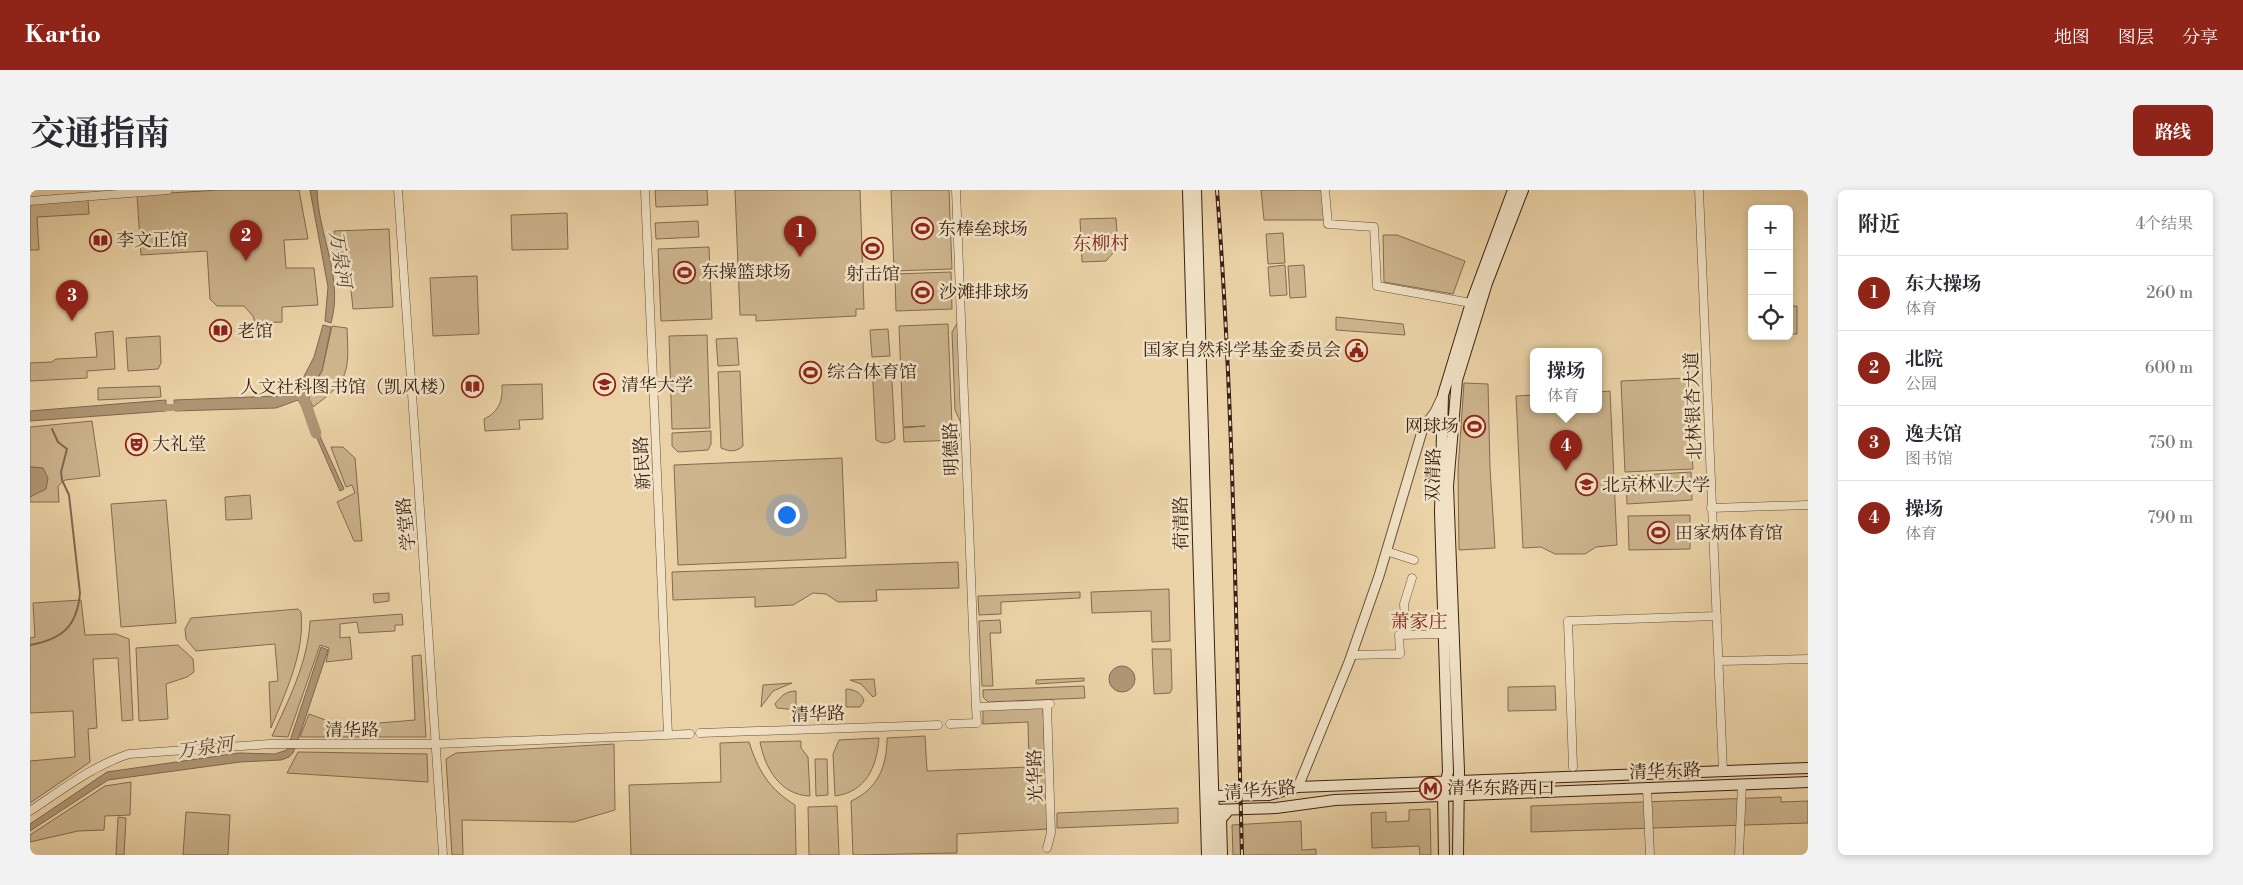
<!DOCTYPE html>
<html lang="zh">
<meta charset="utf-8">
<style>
body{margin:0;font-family:"Libre Bodoni","Noto Serif SC",serif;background:#f2f2f3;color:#2b2b33}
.controls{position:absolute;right:15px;top:15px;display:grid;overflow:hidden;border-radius:8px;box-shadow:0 2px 8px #0003}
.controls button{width:45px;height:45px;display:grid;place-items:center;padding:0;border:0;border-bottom:1px solid #e1e1e2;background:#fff;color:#2b2b33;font:25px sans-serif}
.you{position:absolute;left:756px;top:324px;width:18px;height:18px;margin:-12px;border:4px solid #fff;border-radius:50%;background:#1a73e8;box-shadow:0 0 0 8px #1a73e833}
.badge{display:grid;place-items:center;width:32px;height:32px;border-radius:50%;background:#8f2418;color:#fff;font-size:16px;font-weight:700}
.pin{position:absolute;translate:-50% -41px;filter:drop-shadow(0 1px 2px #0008)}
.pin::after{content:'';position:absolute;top:26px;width:18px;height:15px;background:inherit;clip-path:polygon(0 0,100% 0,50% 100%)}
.popup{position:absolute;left:1500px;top:158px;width:72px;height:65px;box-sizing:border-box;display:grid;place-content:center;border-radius:8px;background:#fff;filter:drop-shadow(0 1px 4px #0005);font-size:16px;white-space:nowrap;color:#7c7c81}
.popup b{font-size:19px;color:#2b2b33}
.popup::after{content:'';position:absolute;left:50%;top:100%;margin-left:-10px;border:10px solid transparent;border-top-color:#fff}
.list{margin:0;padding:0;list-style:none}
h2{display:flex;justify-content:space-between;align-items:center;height:65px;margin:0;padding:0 20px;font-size:21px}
h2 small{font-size:16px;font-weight:400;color:#7c7c81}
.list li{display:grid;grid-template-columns:32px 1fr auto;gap:15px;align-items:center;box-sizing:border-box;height:75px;padding:0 20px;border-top:1px solid #e1e1e2}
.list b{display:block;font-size:19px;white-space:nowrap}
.list p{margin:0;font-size:16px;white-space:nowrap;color:#7c7c81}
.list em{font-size:16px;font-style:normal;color:#7c7c81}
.icon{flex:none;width:28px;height:28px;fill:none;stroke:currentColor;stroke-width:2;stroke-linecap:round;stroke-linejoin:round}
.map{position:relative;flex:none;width:1778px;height:665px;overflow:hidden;border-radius:8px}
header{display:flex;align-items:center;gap:30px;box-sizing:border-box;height:70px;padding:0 25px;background:#8f2418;color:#fff}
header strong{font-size:24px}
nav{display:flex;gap:28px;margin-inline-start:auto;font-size:18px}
.intro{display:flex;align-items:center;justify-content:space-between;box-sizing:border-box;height:120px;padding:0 30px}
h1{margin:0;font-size:35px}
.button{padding:12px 22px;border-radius:8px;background:#8f2418;color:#fff;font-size:18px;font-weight:700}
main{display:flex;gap:30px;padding:0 30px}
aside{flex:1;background:#fff;border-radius:8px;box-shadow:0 2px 8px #0003}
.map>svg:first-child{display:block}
</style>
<header>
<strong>Kartio</strong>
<nav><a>地图</a><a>图层</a><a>分享</a></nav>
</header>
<div class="intro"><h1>交通指南</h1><a class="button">路线</a></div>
<main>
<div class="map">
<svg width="1778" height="665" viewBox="0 0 1778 665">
<rect width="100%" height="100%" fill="#ead2a6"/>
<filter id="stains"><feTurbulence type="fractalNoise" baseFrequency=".004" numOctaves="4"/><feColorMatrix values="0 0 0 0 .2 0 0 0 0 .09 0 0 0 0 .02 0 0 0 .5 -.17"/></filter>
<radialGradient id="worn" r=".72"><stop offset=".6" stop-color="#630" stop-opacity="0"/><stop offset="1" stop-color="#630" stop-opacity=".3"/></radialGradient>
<path fill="#ccb48d" stroke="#846a51" d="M189 0H269L278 49 254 50 256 78H284L288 115 252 117V132L225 133 223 126 214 116H187L180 109 177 61 111 65 107 5Z
M625 0H677L678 15 626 17Z
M705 0H830L834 119H826V126L726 131V125H710Z
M861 0H919L922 79 864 81Z
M1231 0H1292L1294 30H1234Z
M58 10 59 24 7 27 9 60H0V14Z
M537 23 538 59 482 60 481 25Z
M1086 28 1088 57 1076 71 1052 72 1050 29Z
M668 31 669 47 626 49 625 33Z
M359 39 363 117 323 119 321 100 310 78 304 41Z
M1253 43 1255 73 1238 74 1236 44Z
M1353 45H1367L1435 71 1423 104 1354 92Z
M679 57 682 129 631 131 628 59Z
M1255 75 1257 105 1240 106 1238 77Z
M1274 75 1276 107 1260 108 1258 76Z
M921 82 922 119 866 121 865 84Z
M447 86 449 144 403 146 400 88Z
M1759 116H1767V144H1759Z
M1306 127 1373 134 1375 145 1306 140Z
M928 132 933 237 925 220 922 142Z
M918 134 922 235 929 242 930 250 874 252 873 238 895 236 873 237 869 136Z
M302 136 317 138C319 182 320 190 283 217L278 206 292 181Z
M858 139 860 166 842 167 840 140Z
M83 141 85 179 57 181V188L0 191V173L22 172 26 169 67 167 65 143Z
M677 145 680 238 642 239 639 146Z
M130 146 131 173 128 179 98 181 96 148Z
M707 148 709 175 688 176 686 149Z
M861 173 865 249C858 254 853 254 846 250L842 174Z
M710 181 713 256C706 262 700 262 691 258L688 182Z
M1657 188 1663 279 1595 282 1591 191Z
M1434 193 1458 194 1460 278 1465 358 1429 360 1428 280Z
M512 194 513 229 489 230 490 239 455 241 454 229C469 222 473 210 472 195Z
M130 196 131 207 68 210V198Z
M1580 201 1587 355 1566 357 1555 364H1525L1511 357 1493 358 1486 206 1503 205 1504 220H1568L1569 202Z
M62 231 70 286 35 290 28 296 29 312H0V307L3 305 13 278 0 277V237Z
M681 241V254L678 260 648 262 642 256V243Z
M301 257H313L325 268 332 351H324L307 312 325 303 322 295 316 297Z
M812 268 816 368 648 375 644 275Z
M1661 282 1662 310 1597 314 1596 286Z
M220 305 222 329 196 330 195 307Z
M136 310 146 433 91 437 81 314Z
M1660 325V359L1599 360 1598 326Z
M928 372 929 398 846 400 847 411 808 412 796 404 783 403 763 415 725 417V407L643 410 642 382Z
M1139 399 1140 451 1122 452 1121 421 1062 423 1061 402Z
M1050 402V408L971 412V424L949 425 948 406Z
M359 403V411L344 413 343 404Z
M51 410 55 445 86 444 99 449 103 530 92 531 88 468 63 469 67 538 58 539 60 572 0 613V571L45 567 43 521 0 523V448L5 447 3 413Z
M268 419 271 422C275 463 256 501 241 538L239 492 248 491 245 454 166 461 156 449 155 439 161 428Z
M372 424 373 435H365V441L329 443 327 432 310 434V448L320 447 322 469 296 472 299 458 290 455 258 547 242 546C259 509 278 472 280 431Z
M970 430 971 443H960L963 496H952L949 431Z
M148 455 163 469 164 482 157 487 136 494 138 529 109 531 106 458Z
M1122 459H1141L1142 499 1140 503 1124 504Z
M391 465 396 547H270L279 524 312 536 385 530 382 466Z
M1054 488V491L1006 494V490Z
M844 489 846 505 843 507 831 494 820 490Z
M762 493 743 501 731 517 733 495Z
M1054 496 1055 508 958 512 953 507V500Z
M1525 496 1526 520 1478 521V497Z
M816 499C824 499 832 503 834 511L830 517H816Z
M766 501V520L747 518 745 514C751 506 756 501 766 501Z
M1013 517 1018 639 927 644V663L823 665 821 611C848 599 857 576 857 548L895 546 897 581 999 577 998 532 953 534V519Z
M849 548C847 577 836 602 805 606L803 564 809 550Z
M771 551V558L778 567 780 606C750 605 735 578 730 552Z
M719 552C728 580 739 599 765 615L766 665H601L599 595 691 592 690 553Z
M584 554 585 620 544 632 432 630 433 665H422L416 569 426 563Z
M268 562 397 564 398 592 257 583Z
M785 569H797L798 605 786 606Z
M101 592 100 625 75 626 74 640 48 641 0 652V645L75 596Z
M1751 607V612L1778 611V633L1501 642V616Z
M807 616 809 665H779L778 617Z
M1148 618V633L1027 638V623Z
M1400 619 1401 665H1390L1389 656 1342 658 1341 623 1356 622V632L1379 631V620Z
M156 622 200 625 198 665H153Z
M88 627 96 628 94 665H86Z
M1271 631 1272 660 1286 659V665H1203L1202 635Z"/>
<path fill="#ae9675" stroke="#80674f" d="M280 0H287C288 44 314 88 301 133L295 131 298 97Z
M293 135 301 137 292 181 279 200 280 218 274 220 268 210 246 218 145 221 144 210 248 206 268 198 284 167Z
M136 210V221L0 231V221Z
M282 229 314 299 310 301 279 230Z
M0 277 13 278 18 288 16 299 0 307Z
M291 457 298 460 270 544 263 563 259 567 251 570 210 572 78 590 0 641V634L77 582 209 563 245 564 257 560Z
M1079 489a13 13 0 1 1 26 0a13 13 0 1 1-26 0Z"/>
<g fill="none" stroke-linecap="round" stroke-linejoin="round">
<path stroke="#80674f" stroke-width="2" d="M0 455C33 449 47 436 50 403L39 305 32 290 31 282 37 259 28 252 22 239"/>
<path stroke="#ae9675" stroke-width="7" d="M128 218 152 217"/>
<path stroke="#ae9675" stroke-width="11" d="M273 206 286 243"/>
<defs>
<path id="minor" d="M368 0C383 222 399 443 413 665
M615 0 638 545
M926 0 946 517
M1295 0 1298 34 1344 37 1347 96 1441 113
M1669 0 1693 582
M0 11 138 0
M1681 318 1778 315
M1356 361 1384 370
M1376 445 1374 414 1382 388
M1322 465 1370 464 1369 445 1414 444
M1689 471 1778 469
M1017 514 1021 643 1017 658
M920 534 947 533 946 517 1020 514
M670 543 908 535
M1543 577 1538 431 1687 426
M1617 598 1620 665
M0 621C32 600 62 576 99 564L240 554H406L660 544
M1709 665 1712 594"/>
<path id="tertiary" d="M1268 597 1319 472 1349 386 1393 238 1405 222 1412 207"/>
<path id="secondary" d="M1158 0 1177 665
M1166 0 1185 665
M1180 609 1183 606 1239 605 1268 597 1778 578
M1179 617 1183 620 1246 618 1305 610 1778 592
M1192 665 1191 629 1199 620
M1414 665 1413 604 1418 582 1410 322 1413 205 1441 113 1483 0
M1428 665 1429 581 1418 296 1427 190 1457 93 1493 0"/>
</defs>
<use href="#minor" stroke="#674d39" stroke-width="9"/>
<use href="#tertiary" stroke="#674d39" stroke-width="11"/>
<use href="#secondary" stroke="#3b2115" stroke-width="12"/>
<use href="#minor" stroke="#f1e2c5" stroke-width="8"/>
<use href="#tertiary" stroke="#f1e2c5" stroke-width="9"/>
<use href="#secondary" stroke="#f1e2c5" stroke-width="10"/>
<defs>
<path id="rail" d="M1187 0C1204 221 1206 443 1212 665"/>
</defs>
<use href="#rail" stroke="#3b2115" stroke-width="4"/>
<use href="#rail" stroke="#f1e2c5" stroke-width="2" stroke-dasharray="5.5" stroke-linecap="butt"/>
</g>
<defs>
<symbol id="stadium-ring" viewBox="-11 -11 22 22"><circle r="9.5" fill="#f1e2c5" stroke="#8f2418" stroke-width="1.5"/><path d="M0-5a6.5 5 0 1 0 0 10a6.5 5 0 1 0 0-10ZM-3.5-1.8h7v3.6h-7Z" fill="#8f2418"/></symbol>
<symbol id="library-ring" viewBox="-11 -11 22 22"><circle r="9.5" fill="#f1e2c5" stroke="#8f2418" stroke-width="1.5"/><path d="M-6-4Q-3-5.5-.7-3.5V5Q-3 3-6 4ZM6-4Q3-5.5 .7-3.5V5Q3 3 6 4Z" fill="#8f2418"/></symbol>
<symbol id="civic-ring" viewBox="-11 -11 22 22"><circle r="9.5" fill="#f1e2c5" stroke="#8f2418" stroke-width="1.5"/><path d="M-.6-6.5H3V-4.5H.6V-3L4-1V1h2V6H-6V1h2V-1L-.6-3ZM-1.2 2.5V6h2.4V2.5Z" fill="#8f2418"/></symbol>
<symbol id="university-ring" viewBox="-11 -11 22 22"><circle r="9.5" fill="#f1e2c5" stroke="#8f2418" stroke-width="1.5"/><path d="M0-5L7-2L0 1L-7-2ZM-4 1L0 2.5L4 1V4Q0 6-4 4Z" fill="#8f2418"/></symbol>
<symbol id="theatre-ring" viewBox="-11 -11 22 22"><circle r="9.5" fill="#f1e2c5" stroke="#8f2418" stroke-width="1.5"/><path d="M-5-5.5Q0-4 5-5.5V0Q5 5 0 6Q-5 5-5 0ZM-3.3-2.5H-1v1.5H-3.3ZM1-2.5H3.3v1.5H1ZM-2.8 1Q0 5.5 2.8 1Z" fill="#8f2418"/></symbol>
<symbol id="metro-ring" viewBox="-11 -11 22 22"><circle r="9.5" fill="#f1e2c5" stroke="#8f2418" stroke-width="1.5"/><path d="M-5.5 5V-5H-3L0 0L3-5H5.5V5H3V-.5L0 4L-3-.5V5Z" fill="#8f2418"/></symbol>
</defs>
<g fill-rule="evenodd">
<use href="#stadium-ring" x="880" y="26" width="25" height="25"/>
<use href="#library-ring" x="58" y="38" width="25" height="25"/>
<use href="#stadium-ring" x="830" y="46" width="25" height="25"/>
<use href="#stadium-ring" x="642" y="70" width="25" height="25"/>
<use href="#stadium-ring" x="880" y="90" width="25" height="25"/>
<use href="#library-ring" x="178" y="128" width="25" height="25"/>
<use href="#civic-ring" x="1314" y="148" width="25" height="25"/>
<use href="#stadium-ring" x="768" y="170" width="25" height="25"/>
<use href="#university-ring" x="562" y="182" width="25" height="25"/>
<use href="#library-ring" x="430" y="184" width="25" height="25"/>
<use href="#stadium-ring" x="1432" y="224" width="25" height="25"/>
<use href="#theatre-ring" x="94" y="242" width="25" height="25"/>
<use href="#university-ring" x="1544" y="282" width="25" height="25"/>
<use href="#stadium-ring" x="1616" y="330" width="25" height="25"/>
<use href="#metro-ring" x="1388" y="586" width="25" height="25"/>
</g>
<g text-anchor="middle" stroke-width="5" stroke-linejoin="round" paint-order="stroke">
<g font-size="18" fill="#3b2115" stroke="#f1e2c5" text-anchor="start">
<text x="908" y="45">东棒垒球场</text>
<text x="86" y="56">李文正馆</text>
<text x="671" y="88">东操篮球场</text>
<text x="843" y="90" text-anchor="middle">射击馆</text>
<text x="909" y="108">沙滩排球场</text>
<text x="207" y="147">老馆</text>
<text x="1311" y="166" text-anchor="end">国家自然科学基金委员会</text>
<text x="797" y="188">综合体育馆</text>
<text x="591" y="201">清华大学</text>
<text x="426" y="203" text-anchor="end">人文社科图书馆（凯风楼）</text>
<text x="1429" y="242" text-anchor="end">网球场</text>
<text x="122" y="260">大礼堂</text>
<text x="1572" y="301">北京林业大学</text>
<text x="1645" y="349">田家炳体育馆</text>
<text x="1417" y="604">清华东路西口</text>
</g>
<g font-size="18" fill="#3b2115" stroke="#f1e2c5">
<text transform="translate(1663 216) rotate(-92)" y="6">北林银杏大道</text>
<text transform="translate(921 259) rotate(-92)" y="6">明德路</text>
<text transform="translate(612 273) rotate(-93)" y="6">新民路</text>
<text transform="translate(1403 285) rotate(-89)" y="6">双清路</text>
<text transform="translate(1151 333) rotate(-91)" y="6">荷清路</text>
<text transform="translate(376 334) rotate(-96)" y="6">学堂路</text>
<text transform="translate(788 524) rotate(-2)" y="6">清华路</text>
<text x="322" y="546">清华路</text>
<text transform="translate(1635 581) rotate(-2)" y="6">清华东路</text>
<text transform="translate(1005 586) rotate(-92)" y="6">光华路</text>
<text transform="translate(1230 600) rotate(-5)" y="6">清华东路</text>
</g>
<g font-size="19" fill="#7a1f14" stroke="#f1e2c5">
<text x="1071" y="60">东柳村</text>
<text x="1389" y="438">萧家庄</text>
</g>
<g font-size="19" font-style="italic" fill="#5e4432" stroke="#f1e2c5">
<text transform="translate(311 69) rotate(81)" y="7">万泉河</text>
<text transform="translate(175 557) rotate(-8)" y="7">万泉河</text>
</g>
</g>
<rect width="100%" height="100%" filter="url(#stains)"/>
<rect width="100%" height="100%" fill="url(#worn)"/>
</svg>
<div class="controls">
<button>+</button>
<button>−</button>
<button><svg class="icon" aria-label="locate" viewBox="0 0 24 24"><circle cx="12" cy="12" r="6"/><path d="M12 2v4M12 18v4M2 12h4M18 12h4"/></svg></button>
</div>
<div class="you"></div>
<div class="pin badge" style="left:770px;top:67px">1</div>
<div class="pin badge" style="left:216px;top:71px">2</div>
<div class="pin badge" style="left:42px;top:131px">3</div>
<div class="pin badge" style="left:1536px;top:281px">4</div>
<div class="popup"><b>操场</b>体育</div>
</div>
<aside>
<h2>附近<small>4个结果</small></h2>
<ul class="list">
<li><span class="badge">1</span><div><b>东大操场</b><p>体育</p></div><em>260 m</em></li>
<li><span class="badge">2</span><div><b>北院</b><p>公园</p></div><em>600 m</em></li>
<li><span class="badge">3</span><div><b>逸夫馆</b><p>图书馆</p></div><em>750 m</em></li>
<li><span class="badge">4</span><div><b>操场</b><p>体育</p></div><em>790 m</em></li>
</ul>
</aside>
</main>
